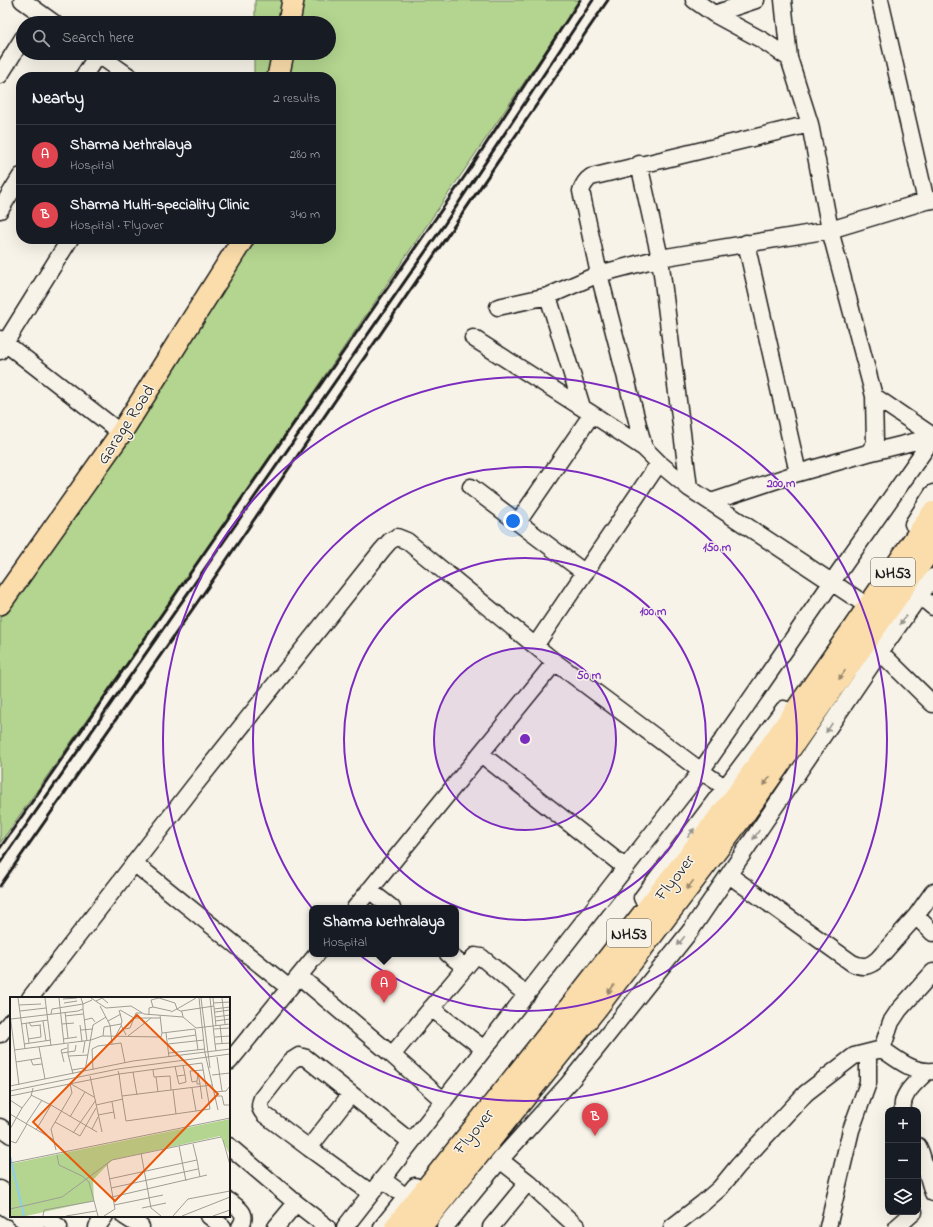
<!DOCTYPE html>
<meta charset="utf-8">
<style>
body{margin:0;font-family:"Indie Flower",sans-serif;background:#242831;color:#f1f3f6}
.controls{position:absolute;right:12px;bottom:12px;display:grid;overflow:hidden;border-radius:8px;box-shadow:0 4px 16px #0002}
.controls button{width:36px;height:36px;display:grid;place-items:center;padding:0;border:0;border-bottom:1px solid #363941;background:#171b24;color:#f1f3f6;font:20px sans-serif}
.you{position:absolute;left:513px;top:521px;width:14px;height:14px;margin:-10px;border:3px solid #fff;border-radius:50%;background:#1a73e8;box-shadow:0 0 0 6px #1a73e833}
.badge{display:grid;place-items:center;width:26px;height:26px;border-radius:50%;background:#0b8043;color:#fff;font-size:13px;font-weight:700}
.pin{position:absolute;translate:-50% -33px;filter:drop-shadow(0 1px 2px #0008)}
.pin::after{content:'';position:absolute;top:21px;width:14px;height:12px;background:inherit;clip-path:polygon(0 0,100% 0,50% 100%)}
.popup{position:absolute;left:309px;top:905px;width:150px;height:52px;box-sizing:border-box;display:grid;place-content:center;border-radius:8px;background:#171b24;filter:drop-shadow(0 1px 3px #0005);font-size:13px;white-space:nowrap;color:#9ea1a6}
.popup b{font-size:15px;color:#f1f3f6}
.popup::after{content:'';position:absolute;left:50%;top:100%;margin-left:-8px;border:8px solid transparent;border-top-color:#171b24}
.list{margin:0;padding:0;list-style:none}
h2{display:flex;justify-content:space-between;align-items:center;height:52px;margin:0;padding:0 16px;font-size:17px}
h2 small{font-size:13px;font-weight:400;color:#9ea1a6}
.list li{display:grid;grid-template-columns:26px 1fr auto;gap:12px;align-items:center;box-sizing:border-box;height:60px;padding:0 16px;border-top:1px solid #363941}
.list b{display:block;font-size:15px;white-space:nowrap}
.list p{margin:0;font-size:13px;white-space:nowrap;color:#9ea1a6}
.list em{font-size:13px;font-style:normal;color:#9ea1a6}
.icon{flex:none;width:22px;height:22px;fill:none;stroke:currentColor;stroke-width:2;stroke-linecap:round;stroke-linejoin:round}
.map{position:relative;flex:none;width:933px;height:1227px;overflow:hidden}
.search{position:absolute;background:#171b24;box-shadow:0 4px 16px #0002;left:16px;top:16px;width:320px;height:44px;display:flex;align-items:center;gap:10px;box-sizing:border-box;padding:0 14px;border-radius:22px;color:#9ea1a6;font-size:15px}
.panel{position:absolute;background:#171b24;box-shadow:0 4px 16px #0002;left:16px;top:72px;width:320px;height:172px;border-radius:16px}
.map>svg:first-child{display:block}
</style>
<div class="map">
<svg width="933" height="1227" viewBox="0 0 933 1227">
<rect width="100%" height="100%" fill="#f7f3e8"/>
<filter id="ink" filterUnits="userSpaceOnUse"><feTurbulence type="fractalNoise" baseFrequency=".025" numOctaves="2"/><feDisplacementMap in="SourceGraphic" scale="8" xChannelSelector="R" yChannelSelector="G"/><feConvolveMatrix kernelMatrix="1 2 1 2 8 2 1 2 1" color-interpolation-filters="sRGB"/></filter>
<g filter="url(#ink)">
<path fill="#b3d58f" stroke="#687856" d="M255 0H580L198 562 0 843V604L243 239H331V77H254V53H329V23H255Z"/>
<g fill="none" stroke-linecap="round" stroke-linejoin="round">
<defs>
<path id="minor" d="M22 0 54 23
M694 0 714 14 762 40 789 58 810 124 830 230 874 396 933 436
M783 0 789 58
M880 0 926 201 933 200
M714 14 756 0
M96 53 130 77
M0 75 23 38
M83 77 98 54
M639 164 660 258 689 488
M0 210 21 176
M746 243 798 473
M548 296 582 407
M498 307 548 296 599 274 660 258 830 230 926 201
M473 338 592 414 644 448 659 463 689 488 860 601
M0 339 121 433
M0 351 70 239
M644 448 599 274 581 191C583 185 585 181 591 177L810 124
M868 453 875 444 874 396
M471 487 585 573
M711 502 798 473 868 453 933 437
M518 522 592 414
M913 524 933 493
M920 596 933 607
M535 646 659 463
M880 652 933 704
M481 754 626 868
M134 863 289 988
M729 875 852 963C863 968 869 967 878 959L916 916 933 892
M369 890 392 908
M642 898 784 709
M355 908 555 662
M916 916 933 933
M448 954 465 967
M299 976 392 1055 475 956 481 957 527 995
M30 998 194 786 382 550 390 541 397 537 407 541 555 662 701 771 726 788
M431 1008 484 1049
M0 1034 11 1021
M882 1049C898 1060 913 1073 933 1071
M392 1055 444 1101
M229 1062 317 954
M903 1110C900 1094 917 1082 927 1071
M0 1127 11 1135
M229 1146 296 1203 276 1227
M918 1146 921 1153 933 1193
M309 1148 265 1115C259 1109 259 1105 262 1098L291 1061 299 1056 306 1058 351 1094
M500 1160 528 1182 577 1227
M382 1179 406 1197
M0 1189 11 1196
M371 1193 309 1148 351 1094 411 1142
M229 1201C239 1209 249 1213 240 1227
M296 1203 327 1227
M0 1204 11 1211
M18 1216 35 1227
M42 1216 59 1227
M124 1216 141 1227
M209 1216 223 1227
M97 1227 105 1216
M345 1227 701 771 832 582 933 438
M382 1227 415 1186
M445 1227 500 1160 569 1083 691 930 880 652 933 577
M491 1227 528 1182
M672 1227 703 1203 720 1188 738 1166 806 1093 854 1056 882 1049 891 1022 899 1010 933 972
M828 1227 851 1130 868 1083V1053
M897 1227 914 1212"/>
<path id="major" d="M289 23 293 0
M278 77 283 53
M0 604 121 433 243 239"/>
<path id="highway" d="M396 1227 547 1037 737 795 852 631 933 513
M420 1227 596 1008 746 811 933 545"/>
</defs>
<use href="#minor" stroke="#1c1c1c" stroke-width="19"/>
<use href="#major" stroke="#1c1c1c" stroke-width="24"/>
<use href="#highway" stroke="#1c1c1c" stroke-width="25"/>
<use href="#minor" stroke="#f7f3e8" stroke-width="16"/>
<use href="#major" stroke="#fbddab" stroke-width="21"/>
<use href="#highway" stroke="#fbddab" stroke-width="22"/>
<path stroke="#1c1c1c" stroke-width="3" d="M0 848 467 173 580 0
M0 863 444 225 593 0
M0 886 217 574 608 0"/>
</g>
<defs><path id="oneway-solid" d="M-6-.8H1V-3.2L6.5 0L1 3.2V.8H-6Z"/></defs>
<g fill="#94928c">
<use href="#oneway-solid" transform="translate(903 620) rotate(126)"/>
<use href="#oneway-solid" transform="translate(829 728) rotate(124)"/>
<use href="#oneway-solid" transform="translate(691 833) rotate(-53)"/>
<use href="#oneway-solid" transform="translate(756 835) rotate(124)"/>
<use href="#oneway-solid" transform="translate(681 941) rotate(129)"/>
</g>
<g fill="#97866b">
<use href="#oneway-solid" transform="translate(842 675) rotate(125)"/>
<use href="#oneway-solid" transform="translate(767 781) rotate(125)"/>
<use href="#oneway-solid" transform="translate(690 885) rotate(127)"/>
<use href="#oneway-solid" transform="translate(611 989) rotate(127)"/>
</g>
</g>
<circle cx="525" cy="739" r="91" fill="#7b2cbf" fill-opacity=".12"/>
<g fill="none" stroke="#7b2cbf" stroke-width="2">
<circle cx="525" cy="739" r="91"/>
<circle cx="525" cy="739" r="181"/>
<circle cx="525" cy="739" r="272"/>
<circle cx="525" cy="739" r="362"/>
</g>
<g text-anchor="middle" stroke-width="3" stroke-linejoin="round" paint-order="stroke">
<g fill="#f7f3e8" stroke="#5e5c59" stroke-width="1">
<rect x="871" y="558" width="44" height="28" rx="3"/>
<rect x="607" y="919" width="44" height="28" rx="3"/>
</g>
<g font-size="16" font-weight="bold" fill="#1c1c1c">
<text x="893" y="578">NH53</text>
<text x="629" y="939">NH53</text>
</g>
<g font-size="17" fill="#1c1c1c" stroke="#f7f3e8">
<text transform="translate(125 424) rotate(-57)" y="6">Garage Road</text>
<text transform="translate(674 877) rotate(-52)" y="6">Flyover</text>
<text transform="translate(473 1131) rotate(-51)" y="6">Flyover</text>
</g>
</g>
<g transform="translate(10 997)">
<rect width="220" height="220" fill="#f7f3e8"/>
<path d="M220 122V158L210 139 102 163 83 183 84 204 16 219H0V167Z" fill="#b3d58f"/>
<path fill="none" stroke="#8eceef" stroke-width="2" d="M0 159 14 219"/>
<path fill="none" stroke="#9f9d96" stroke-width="1" d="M8 1 15 52M35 1 41 49M49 1 54 47M81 1 96 11 121 9 134 17 173 20 186 31 220 27M149 1 165 6 167 12 186 1M189 1 195 56 208 113M191 1 200 71M200 1 205 47M203 1 206 29M212 1 215 27M53 2 67 1M86 4 92 1 98 6M54 6 67 4M203 6 220 5M9 8 31 7M90 9 100 28 102 47M143 10 141 3 149 1M73 12 77 44M204 12 220 10M109 13 112 24 111 28 116 38M110 13 124 21H150M10 14 36 11M171 14 204 9M55 15 58 41M161 15 167 12 172 15 173 20M205 15 220 13M0 17 9 88M41 17 42 12 73 7 71 1M139 18V11L143 10 161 14M150 18 152 36 185 32M55 19 73 17M205 20 220 18M1 22 68 14 73 12V7L82 3M74 23 82 21 85 25M33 24 36 44M98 24 111 17M205 24 220 22M19 25 21 29 31 28M16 26 19 46M11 27 38 23M52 27 64 26M70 28 72 45M210 28 212 46M115 32 120 31 126 16H132M185 32 188 53M204 32 220 31M71 33 83 32M156 36 159 60M93 39 94 30 111 27M118 39 141 21M105 40 111 29M205 40 220 39M18 42 31 40 30 28M53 42 67 40M158 42 186 38M14 47 41 43M58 47V57L63 77M158 47 194 43M29 50 35 82M4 53 81 43 92 39 151 40 152 36M206 54 205 47 220 46M52 56 65 54 66 48M73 56 75 44M159 56 195 52M59 59 78 58M207 60 212 94M21 63 23 68 32 67M6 65 31 61M54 65 51 53 57 51M165 69 167 79 175 78 173 68M62 73 74 71M83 73 82 52 88 49 111 46 115 66M143 73 144 80 160 79 161 93M75 74 83 28 96 20M123 75 127 98M202 78 220 76M80 79 92 135M167 79 169 87 176 85 175 78M146 80 148 95M187 84 188 76 190 87M61 87 84 100M0 89 123 64 220 52M182 91 186 114M163 93 166 117M0 94 108 72 220 57M204 95 216 94 220 89M21 98 41 108 26 133M0 99 109 77 192 66 200 112 116 124 112 99 109 77 108 74M112 99 202 88M207 99H212L214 108H220M192 102 190 87H187V84L182 85 180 74 193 73M0 103 12 111 21 99 23 91M102 105 105 122M41 108 87 135M86 108 113 102M0 117 44 143M88 118 104 115M60 120 75 95M45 125 70 139 86 111M16 127 32 103M0 132 12 111M82 132 88 120M63 136 86 103M213 143 220 168M0 144 6 146 17 127M183 147 187 163M169 149 176 184M46 153 41 132 62 96 60 86M131 156 141 211 151 219M47 158 49 168 72 179 79 185 88 219M0 166 220 121M99 182 187 163 190 180M101 191 188 172M102 200 197 178M104 208 153 198M132 211 156 206M0 212 52 200 102 163 211 140M33 219 34 213 84 204M56 219 86 214M94 219 105 212 97 167M163 219 178 202 220 194M172 219 220 200M203 219 220 213"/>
<path fill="#e8590c" fill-opacity="0.15" stroke="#e8590c" stroke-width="2" d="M127 18 208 97 105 204 23 125Z"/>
<rect width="220" height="220" fill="none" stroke="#1c1c1c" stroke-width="2"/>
</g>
<circle cx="525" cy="739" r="6" fill="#7b2cbf" stroke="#f7f3e8" stroke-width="2"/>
<g font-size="12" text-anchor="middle" font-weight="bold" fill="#7b2cbf" stroke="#f7f3e8" stroke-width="3" stroke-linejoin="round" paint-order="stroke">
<text x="781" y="487">200 m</text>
<text x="717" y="551">150 m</text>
<text x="653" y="615">100 m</text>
<text x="589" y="679">50 m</text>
</g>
</svg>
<div class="controls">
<button>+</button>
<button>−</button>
<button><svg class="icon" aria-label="layers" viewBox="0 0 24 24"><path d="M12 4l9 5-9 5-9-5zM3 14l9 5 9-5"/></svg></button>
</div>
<div class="you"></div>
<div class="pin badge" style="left:384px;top:1003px;background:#e0444e">A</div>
<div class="popup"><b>Sharma Nethralaya</b>Hospital</div>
<div class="pin badge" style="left:595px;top:1136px;background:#e0444e">B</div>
<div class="search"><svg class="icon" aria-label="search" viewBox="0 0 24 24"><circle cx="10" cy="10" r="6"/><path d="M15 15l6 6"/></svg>Search here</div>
<section class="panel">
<h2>Nearby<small>2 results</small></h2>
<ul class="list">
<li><span class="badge" style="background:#e0444e">A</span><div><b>Sharma Nethralaya</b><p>Hospital</p></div><em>280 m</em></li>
<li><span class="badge" style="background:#e0444e">B</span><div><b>Sharma Multi-speciality Clinic</b><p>Hospital · Flyover</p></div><em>340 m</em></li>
</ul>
</section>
</div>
